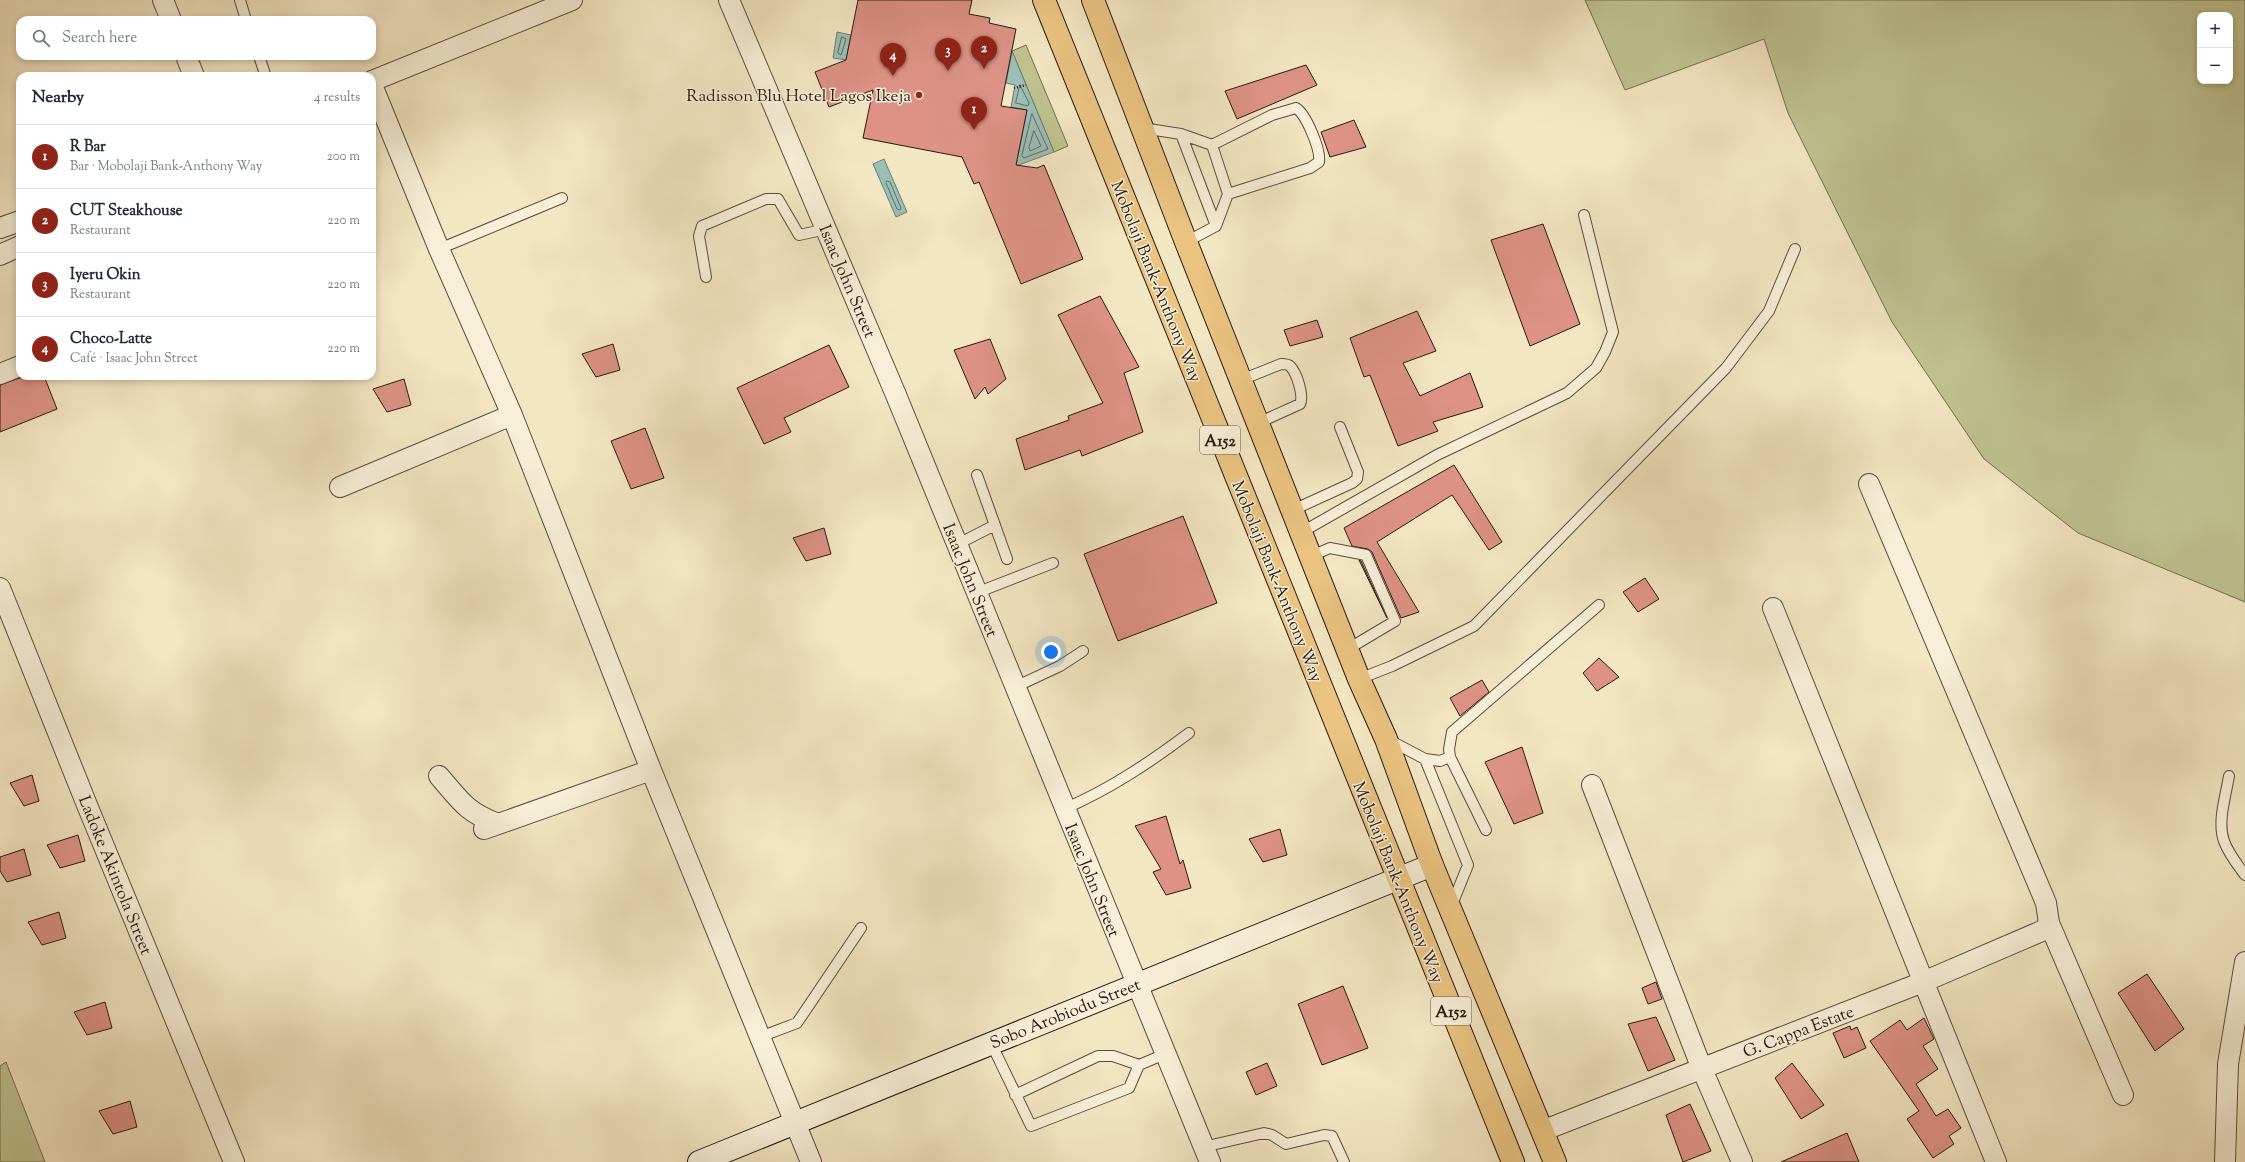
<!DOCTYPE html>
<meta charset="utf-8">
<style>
body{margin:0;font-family:"Sorts Mill Goudy",serif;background:#f2f2f3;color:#1f2937}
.controls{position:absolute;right:12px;top:12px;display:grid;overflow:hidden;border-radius:8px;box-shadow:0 2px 6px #0003}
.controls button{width:36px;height:36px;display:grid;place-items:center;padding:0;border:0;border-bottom:1px solid #e0e1e3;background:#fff;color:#1f2937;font:20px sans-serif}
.you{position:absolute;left:1051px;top:652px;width:14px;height:14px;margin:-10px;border:3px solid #fff;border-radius:50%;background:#1a73e8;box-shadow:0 0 0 6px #1a73e833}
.badge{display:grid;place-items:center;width:26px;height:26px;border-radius:50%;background:#8f2418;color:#fff;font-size:13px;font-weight:700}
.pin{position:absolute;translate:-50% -33px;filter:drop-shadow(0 1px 2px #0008)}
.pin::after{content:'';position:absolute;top:21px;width:14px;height:12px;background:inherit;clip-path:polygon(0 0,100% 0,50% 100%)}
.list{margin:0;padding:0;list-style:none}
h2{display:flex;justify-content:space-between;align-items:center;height:52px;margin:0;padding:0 16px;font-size:17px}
h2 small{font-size:13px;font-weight:400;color:#747a83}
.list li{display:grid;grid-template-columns:26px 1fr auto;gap:12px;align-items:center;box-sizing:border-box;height:64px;padding:0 16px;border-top:1px solid #e0e1e3}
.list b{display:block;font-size:15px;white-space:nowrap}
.list p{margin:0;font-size:13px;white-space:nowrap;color:#747a83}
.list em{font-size:13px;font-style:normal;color:#747a83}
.icon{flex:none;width:22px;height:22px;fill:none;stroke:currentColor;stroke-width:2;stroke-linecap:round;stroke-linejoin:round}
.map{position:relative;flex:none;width:2245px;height:1162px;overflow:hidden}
.search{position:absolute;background:#fff;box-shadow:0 2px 6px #0003;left:16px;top:16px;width:360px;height:44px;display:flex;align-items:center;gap:10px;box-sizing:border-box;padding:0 14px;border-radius:12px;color:#747a83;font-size:15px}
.panel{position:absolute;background:#fff;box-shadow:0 2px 6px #0003;left:16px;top:72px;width:360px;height:308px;border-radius:12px}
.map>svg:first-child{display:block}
</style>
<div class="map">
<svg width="2245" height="1162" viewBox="0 0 2245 1162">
<rect width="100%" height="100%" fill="#f3e6c2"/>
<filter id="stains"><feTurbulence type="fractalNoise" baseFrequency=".005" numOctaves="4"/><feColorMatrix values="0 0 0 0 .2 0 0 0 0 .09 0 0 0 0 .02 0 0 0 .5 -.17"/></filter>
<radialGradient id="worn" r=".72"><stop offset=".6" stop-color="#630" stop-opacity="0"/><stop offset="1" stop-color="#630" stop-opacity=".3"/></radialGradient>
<path fill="#bfc390" stroke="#726e52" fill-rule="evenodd" d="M1585 0H2245V602L2078 533 1984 459 1892 322 1788 113 1764 39 1625 90ZM2200 15H2230V81H2200Z
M1026 45 1068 146 1054 152 1012 51Z
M6 1062 45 1162H0V1066Z"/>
<path fill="#9bbfb6" stroke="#6c7d75" d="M837 32 851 35 846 60 833 58Z
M1012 51 1054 152 1016 166 1027 110 1011 107 1015 85 1006 83Z
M884 159 907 212 896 217 873 164Z"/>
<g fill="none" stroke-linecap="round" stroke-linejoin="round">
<path stroke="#606c64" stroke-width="1" d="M842 37 846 39 841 55 838 53Z
M1020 85 1029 103 1028 106 1016 103Z
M1032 114 1048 149 1024 158 1022 156Z
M1034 131 1041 146 1030 151 1029 148Z
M887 181 890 182 901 208 900 210 897 209 886 183Z"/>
</g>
<path fill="#dd9285" stroke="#261a13" d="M858 0H972L969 14 990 18 989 23 1016 29 1001 106 1027 110 1016 165 1037 168 1044 165 1083 259 1021 284 979 182 974 184 962 157 863 138 873 90 829 107 815 72 846 60Z
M1306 65 1317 85 1237 119 1225 91Z
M1354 120 1366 147 1330 157 1321 132Z
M1543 224 1580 324 1530 346 1491 240Z
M1100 296 1139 367 1124 373 1143 432 1082 456 1080 450 1025 470 1016 439 1069 420 1068 416 1103 403 1058 315Z
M1417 311 1436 351 1403 363 1420 396 1470 373 1483 407 1433 422 1438 431 1398 446 1370 375 1364 377 1350 338Z
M1317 320 1323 337 1290 346 1284 330Z
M990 339 1006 379 988 394 985 387 975 399 954 350Z
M613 344 620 370 596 377 582 354Z
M829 345 849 387 784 418 791 432 764 444 737 388Z
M25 376H44L57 409 0 432V385Z
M404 379 411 405 387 412 373 389Z
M645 428 664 478 631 489 611 441Z
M1454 465 1502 542 1489 550 1452 495 1377 542 1419 612 1401 618 1372 552 1368 549 1352 546 1344 528Z
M1183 516 1217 603 1118 641 1084 554Z
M824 528 831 554 806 561 793 538Z
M1359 560 1361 561 1387 618Z
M1645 578 1659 599 1638 612 1623 592Z
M1599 658 1619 677 1597 691 1583 673Z
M1482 680 1489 692 1460 716 1450 698Z
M1522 747 1543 813 1514 824 1485 762Z
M32 775 39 801 24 806 10 783Z
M1166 816 1180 864 1183 860 1191 888 1166 895 1153 872 1161 869 1135 826Z
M1280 829 1287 855 1263 862 1249 839Z
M78 835 85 861 60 868 47 845Z
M24 849 31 875 7 882 0 871V857Z
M59 912 66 938 42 945 28 922Z
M2147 974 2184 1029 2155 1051 2118 993Z
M1656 982 1662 999 1648 1004 1642 988Z
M1343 986 1368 1048 1322 1065 1298 1004Z
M105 1002 112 1028 87 1035 74 1012Z
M1656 1017 1675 1060 1648 1071 1628 1024Z
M1924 1018 1934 1039 1923 1046 1938 1069 1916 1084 1936 1116 1948 1109 1961 1128 1949 1136 1954 1144 1933 1158 1907 1119 1919 1111 1870 1041 1900 1020 1907 1030Z
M1850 1026 1851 1030 1857 1027 1866 1048 1844 1058 1833 1033Z
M1267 1063 1277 1086 1256 1095 1246 1072Z
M1792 1063 1824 1105 1801 1119 1775 1078Z
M130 1101 137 1127 113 1134 99 1111Z
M1690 1104 1711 1151 1683 1162 1666 1115Z
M1847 1133 1859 1162H1781Z"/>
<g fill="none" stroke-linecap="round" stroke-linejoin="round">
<defs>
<path id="lane" d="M240 0 246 20
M259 56 265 74
M1142 128 1181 134 1212 145 1228 194 1216 226 1186 242
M1181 134 1216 226
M1212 145 1272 115 1296 108C1306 114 1321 150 1319 162L1310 168 1228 194
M439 249 562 198
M706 277 699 236 702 226 766 199H778L799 235 827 229
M1241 380 1281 364C1284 364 1288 364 1290 366 1297 373 1304 396 1300 404L1258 423
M977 475 1007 559
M1293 510 1352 483 1357 479 1358 472 1340 427
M1302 532 1437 455 1567 393 1596 368 1605 352 1613 332 1584 215
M956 545 995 525
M1311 556 1330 548 1366 555 1395 621 1348 649
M976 593 1053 563
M1359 679 1392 666 1474 626 1726 368 1769 311 1795 249
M1015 687 1060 666 1083 651
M1389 740 1425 759 1468 865 1451 907
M1450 757 1449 749 1452 732 1599 605
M1425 759 1440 761 1450 757 1486 830
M2229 776C2226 795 2217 822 2224 841 2228 853 2237 864 2245 875
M1064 809C1110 789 1149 763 1189 733
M760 1037 797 1023 861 928
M991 1043 1031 1126 1129 1088 1139 1065
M1015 1095 1098 1056H1113L1139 1065 1165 1054
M1203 1147 1264 1133 1272 1135 1286 1144 1324 1135 1332 1136 1344 1162"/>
<path id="street" d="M163 0 171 20
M729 0 896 395 1210 1162
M186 56 194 76
M372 81 572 0
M372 85 439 249 512 415 651 770 811 1162
M0 228 20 221
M0 255 20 246
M0 374 20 366
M1869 484 2046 903 2049 923 2123 1095
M340 487 512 415
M0 588 87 805 234 1162
M1773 608 1996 1162
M439 776C459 799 466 812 496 823
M1592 785 1702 1069 1742 1162
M484 829 651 770
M1542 1131 1923 982 2044 930 2049 923
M2225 1162 2228 1064 2245 962"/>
<path id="secondary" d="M699 1162 1432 865"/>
<path id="primary" d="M1044 0 1513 1162
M1093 0 1186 242 1359 679 1386 739 1432 865 1555 1162"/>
</defs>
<use href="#lane" stroke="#594d3f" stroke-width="12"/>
<use href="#street" stroke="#594d3f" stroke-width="22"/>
<use href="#secondary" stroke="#261a13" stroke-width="24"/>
<use href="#primary" stroke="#261a13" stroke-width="24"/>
<path stroke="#261a13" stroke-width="2.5" stroke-dasharray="1 2" stroke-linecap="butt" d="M1014 88 1026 85"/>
<use href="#lane" stroke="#f7efd7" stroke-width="10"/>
<use href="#street" stroke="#f7efd7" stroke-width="20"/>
<use href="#secondary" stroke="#f7efd7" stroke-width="22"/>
<use href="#primary" stroke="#eac381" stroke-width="22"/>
</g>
<circle fill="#8f2418" stroke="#f7efd7" stroke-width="1.5" cx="919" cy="95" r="4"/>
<g text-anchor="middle" stroke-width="3" stroke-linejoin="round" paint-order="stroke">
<g fill="#f7efd7" stroke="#655a4e" stroke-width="1">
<rect x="1200" y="426" width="40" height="28" rx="3"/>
<rect x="1431" y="997" width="40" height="28" rx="3"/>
</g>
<g font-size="16" font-weight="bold" fill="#261a13">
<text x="1220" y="446">A152</text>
<text x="1451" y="1017">A152</text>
</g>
<g font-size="17" fill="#261a13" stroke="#f7efd7" text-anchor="end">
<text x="911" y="101">Radisson Blu Hotel Lagos Ikeja</text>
</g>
<g font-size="17" fill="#261a13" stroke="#f7efd7">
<text transform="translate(848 281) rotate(67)" y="6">Isaac John Street</text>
<text transform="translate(1157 281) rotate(68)" y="6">Mobolaji Bank-Anthony Way</text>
<text transform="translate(971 580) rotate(68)" y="6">Isaac John Street</text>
<text transform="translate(1278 581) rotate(68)" y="6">Mobolaji Bank-Anthony Way</text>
<text transform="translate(116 875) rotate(68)" y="6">Ladoke Akintola Street</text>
<text transform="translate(1093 880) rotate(68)" y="6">Isaac John Street</text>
<text transform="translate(1399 882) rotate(68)" y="6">Mobolaji Bank-Anthony Way</text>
<text transform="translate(1065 1013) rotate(-22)" y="6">Sobo Arobiodu Street</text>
<text transform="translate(1798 1031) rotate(-21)" y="6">G. Cappa Estate</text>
</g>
</g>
<rect width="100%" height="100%" filter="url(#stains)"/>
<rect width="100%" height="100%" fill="url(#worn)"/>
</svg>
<div class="controls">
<button>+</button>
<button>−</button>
</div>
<div class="you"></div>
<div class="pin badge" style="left:974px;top:130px">1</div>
<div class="pin badge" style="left:984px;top:69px">2</div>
<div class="pin badge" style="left:948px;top:71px">3</div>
<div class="pin badge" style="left:893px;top:76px">4</div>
<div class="search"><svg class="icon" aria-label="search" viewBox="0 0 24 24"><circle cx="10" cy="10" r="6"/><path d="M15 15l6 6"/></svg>Search here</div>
<section class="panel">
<h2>Nearby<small>4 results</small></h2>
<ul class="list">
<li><span class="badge">1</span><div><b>R Bar</b><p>Bar · Mobolaji Bank-Anthony Way</p></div><em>200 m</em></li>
<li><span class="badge">2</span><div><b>CUT Steakhouse</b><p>Restaurant</p></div><em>220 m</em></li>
<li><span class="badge">3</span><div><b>Iyeru Okin</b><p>Restaurant</p></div><em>220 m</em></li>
<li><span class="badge">4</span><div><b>Choco-Latte</b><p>Café · Isaac John Street</p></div><em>220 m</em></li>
</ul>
</section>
</div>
